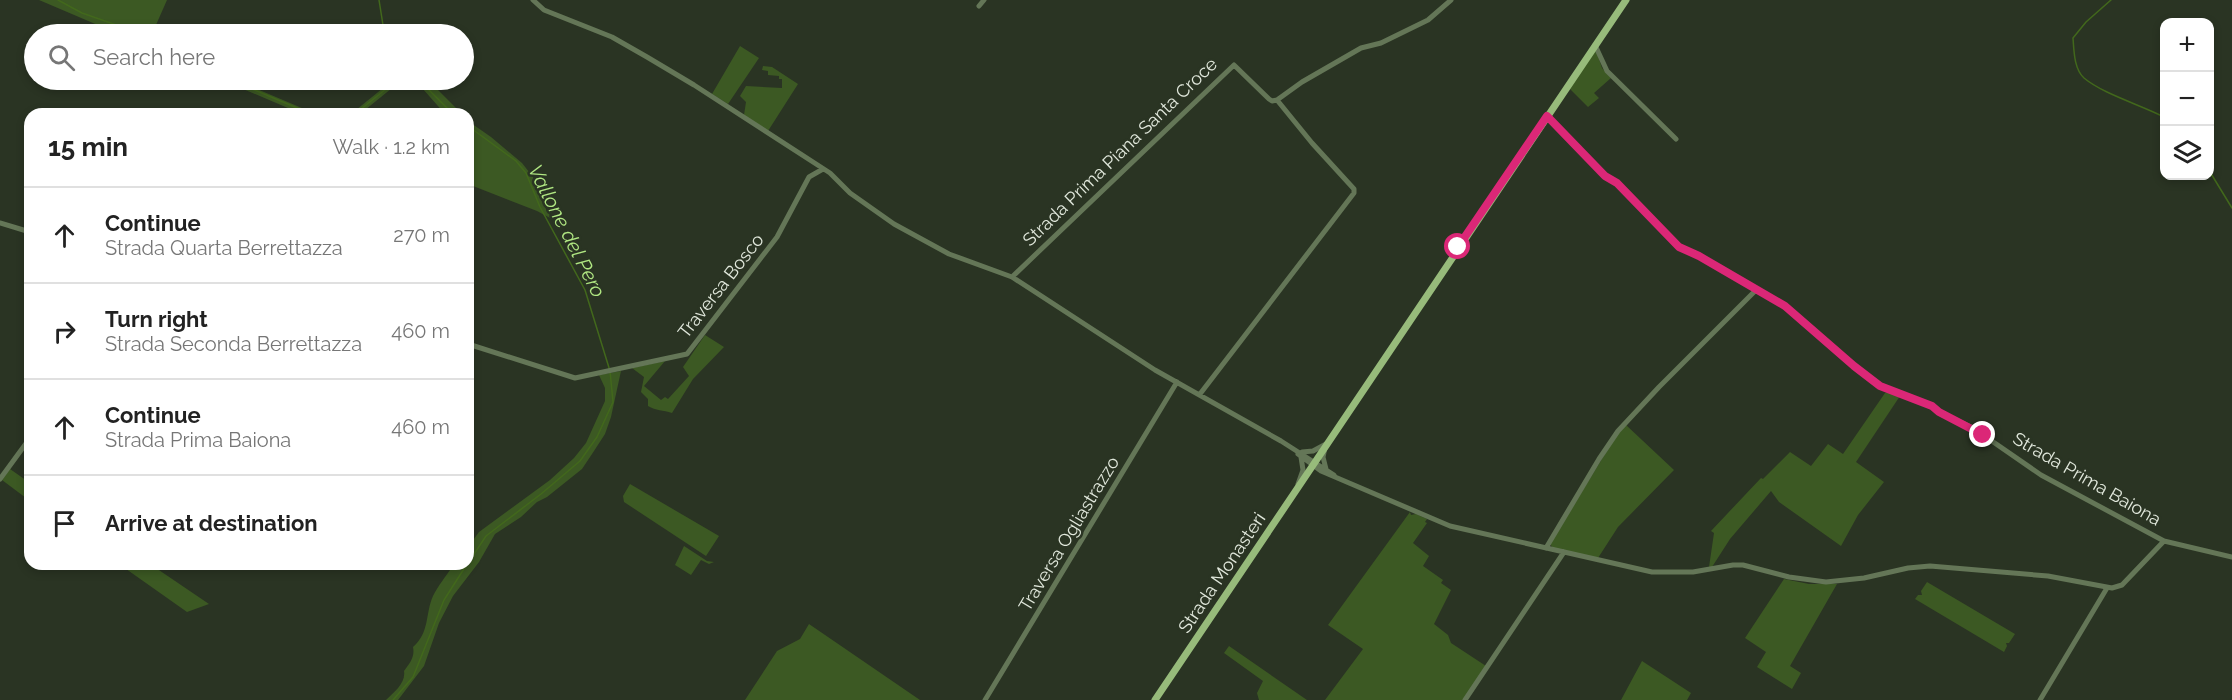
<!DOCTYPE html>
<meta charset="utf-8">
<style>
body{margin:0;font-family:Raleway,sans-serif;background:#f6f6f6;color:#222}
.controls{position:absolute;right:18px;top:18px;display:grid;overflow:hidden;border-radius:12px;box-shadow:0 3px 9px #0003}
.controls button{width:54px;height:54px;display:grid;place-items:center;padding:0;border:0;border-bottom:2px solid #e0e0e0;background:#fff;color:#222;font:30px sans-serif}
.stop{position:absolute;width:18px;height:18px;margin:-14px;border:4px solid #db2777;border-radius:50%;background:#fff}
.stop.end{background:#db2777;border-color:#fff;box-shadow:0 2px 6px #0008}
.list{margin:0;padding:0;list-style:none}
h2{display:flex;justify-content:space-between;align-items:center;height:78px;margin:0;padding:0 24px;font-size:26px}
h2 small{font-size:20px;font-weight:400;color:#767676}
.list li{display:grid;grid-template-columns:39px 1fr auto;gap:18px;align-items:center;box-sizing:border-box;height:96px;padding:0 24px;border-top:2px solid #e0e0e0}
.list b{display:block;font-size:22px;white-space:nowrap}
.list p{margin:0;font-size:20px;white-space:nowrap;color:#767676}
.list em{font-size:20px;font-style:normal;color:#767676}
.icon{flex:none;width:33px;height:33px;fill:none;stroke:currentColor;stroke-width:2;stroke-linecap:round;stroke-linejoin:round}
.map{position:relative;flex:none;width:2232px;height:700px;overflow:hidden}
.search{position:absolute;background:#fff;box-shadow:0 3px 9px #0003;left:24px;top:24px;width:450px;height:66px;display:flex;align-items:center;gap:15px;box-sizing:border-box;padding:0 21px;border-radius:33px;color:#767676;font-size:22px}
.panel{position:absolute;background:#fff;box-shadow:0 3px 9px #0003;left:24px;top:108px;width:450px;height:462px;border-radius:18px}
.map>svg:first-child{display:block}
</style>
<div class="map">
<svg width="2232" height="700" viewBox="0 0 2232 700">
<rect width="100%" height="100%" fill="#2a3423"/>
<path fill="#3c5923" d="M39 0H167L152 34H115L99 31 100 26Z
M740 46 759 58 728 104 712 94Z
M1595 51 1597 53 1602 68 1611 78 1594 93 1599 98 1588 107 1569 88Z
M763 66 772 67 798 84 768 131 744 115 746 102 740 96 746 86 782 88V79H779V76L768 75V71L762 70Z
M222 80H241L245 84 316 114H302Z
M393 80H402L360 114H351Z
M415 80H428L462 114H445Z
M468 121 491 137 522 163 533 177 542 202 552 219 537 211 468 184Z
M705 335 724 347 693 379 672 413C663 410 656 411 648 406V399L641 392 644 377 632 368 665 361 644 386 661 400 665 397 668 399 689 376 683 367Z
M621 371 611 417 605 434 594 451 582 469 547 497 537 502 521 517 495 534 479 562 453 596 439 623 424 666 398 700H386C394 692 406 683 404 671 410 663 415 657 413 647 430 632 425 614 433 596 438 586 446 576 452 567L455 564H468V547L479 532 550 480 574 458 586 443 605 401V388L599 375Z
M1890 392 1900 396 1856 462 1884 482 1858 515 1841 546 1779 502 1771 491 1730 539 1712 567H1709L1714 533 1711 531 1761 478 1763 479 1790 452 1811 466 1828 444 1843 454 1885 393Z
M1626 425 1674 470 1618 527 1598 558 1553 548 1550 544 1616 436Z
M10 469 30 483V501L2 480Z
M630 484 719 536 706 556 624 502 623 496Z
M1410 512 1411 515 1416 514 1427 519 1425 522 1427 523 1413 543 1429 556 1423 566 1443 580 1441 583 1451 590 1434 624 1448 635 1451 643 1486 666 1463 700H1325L1363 649 1328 625Z
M684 546 707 561 714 562 709 564 701 560 691 575 675 565Z
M119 564H150L209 604 187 612Z
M1784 579 1809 584H1837L1790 666 1801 673 1792 689 1757 667 1766 652 1745 638Z
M1927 582 2015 634 2009 643H2006L2007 646 2004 652 1915 599 1918 595H1922L1921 591Z
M809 624 920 700H745L777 651 800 639Z
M1229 646 1307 700H1259L1257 693 1263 681 1224 653Z
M1642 661 1691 693 1687 700H1621Z"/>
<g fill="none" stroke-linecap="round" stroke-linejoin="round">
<path stroke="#42681c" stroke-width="1.5" d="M58 0 82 13 142 34
M379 0 383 25 386 34
M2111 0 2086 22 2073 38C2074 51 2074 69 2084 78 2103 94 2141 105 2164 117
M231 80 311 114
M419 80 453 114
M355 114 397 80
M468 126 516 161 526 173 540 207 585 290 610 371 613 402 597 437 580 461 541 494 486 536 468 563
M2210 172 2232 208
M393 700 413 677 444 600 467 564"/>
<path stroke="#647657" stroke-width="5" d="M533 0 544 10 612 37 647 57 694 85 830 173 850 193 894 224 949 254 1012 277 1155 370 1281 441 1334 475
M979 6 984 0
M1595 45 1607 71 1676 139
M0 223 30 232
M1012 277 1234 65 1269 99 1272 101 1277 100 1302 82 1361 48 1381 43 1428 20 1451 0
M1756 290 1785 306 1854 366 1880 386 1932 406 1939 412 1973 428 2041 475 2164 541 2232 557
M468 344 575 378 687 354 777 237 809 177 823 169
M1200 394 1354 193V189L1312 143 1277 100
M1325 448 1323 457 1326 469
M1302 452 1313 451 1326 444
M1298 454 1321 471 1450 526 1652 572H1693L1733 565H1743L1789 577 1826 582 1864 578 1908 568 1930 566 2048 576 2112 588 2122 585 2164 541
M0 479 30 438
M1298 484 1303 470 1301 457
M1546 548 1599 459 1618 431 1659 387 1756 290 1699 256 1679 247 1616 183 1605 176 1547 116
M985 700 1177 382
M1465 700 1564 552
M2040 700 2107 588"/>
<path stroke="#97bb7b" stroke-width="7" d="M1155 700 1626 0"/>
</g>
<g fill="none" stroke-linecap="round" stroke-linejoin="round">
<path stroke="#db2777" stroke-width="8" d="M1458 247 1547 116 1605 176 1617 183 1679 247 1699 256 1785 306 1854 366 1880 386 1932 406 1939 412 1983 435"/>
</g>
<g text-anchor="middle" stroke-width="5" stroke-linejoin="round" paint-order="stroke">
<g font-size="18" fill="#e1e8dc" stroke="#2a3423">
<text transform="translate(1120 152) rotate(-44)" y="6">Strada Prima Piana Santa Croce</text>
<text transform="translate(721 286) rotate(-52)" y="6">Traversa Bosco</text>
<text transform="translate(2087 479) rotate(30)" y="6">Strada Prima Baiona</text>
<text transform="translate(1069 534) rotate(-59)" y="6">Traversa Ogliastrazzo</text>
<text transform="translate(1222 573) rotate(-56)" y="6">Strada Monasteri</text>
</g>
<g font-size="20" font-style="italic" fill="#b1e883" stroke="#2a3423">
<text transform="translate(567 231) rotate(63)" y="7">Vallone del Pero</text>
</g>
</g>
</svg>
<div class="controls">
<button>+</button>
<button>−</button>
<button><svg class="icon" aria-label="layers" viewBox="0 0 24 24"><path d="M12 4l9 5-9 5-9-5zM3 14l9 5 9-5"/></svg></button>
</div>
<div class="stop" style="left:1458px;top:247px"></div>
<div class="stop end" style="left:1983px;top:435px"></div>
<div class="search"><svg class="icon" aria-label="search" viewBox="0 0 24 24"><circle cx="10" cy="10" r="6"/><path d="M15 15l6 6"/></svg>Search here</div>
<section class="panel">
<h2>15 min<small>Walk · 1.2 km</small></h2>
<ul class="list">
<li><svg class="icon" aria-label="ahead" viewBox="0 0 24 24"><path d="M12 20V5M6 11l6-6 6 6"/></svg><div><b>Continue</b><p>Strada Quarta Berrettazza</p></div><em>270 m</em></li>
<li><svg class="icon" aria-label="right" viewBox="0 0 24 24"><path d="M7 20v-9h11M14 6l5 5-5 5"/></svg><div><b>Turn right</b><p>Strada Seconda Berrettazza</p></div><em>460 m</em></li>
<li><svg class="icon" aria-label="ahead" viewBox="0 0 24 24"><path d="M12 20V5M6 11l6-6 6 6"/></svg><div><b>Continue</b><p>Strada Prima Baiona</p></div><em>460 m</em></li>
<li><svg class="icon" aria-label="arrive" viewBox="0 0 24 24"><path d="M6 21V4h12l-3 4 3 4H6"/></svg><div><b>Arrive at destination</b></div></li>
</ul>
</section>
</div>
